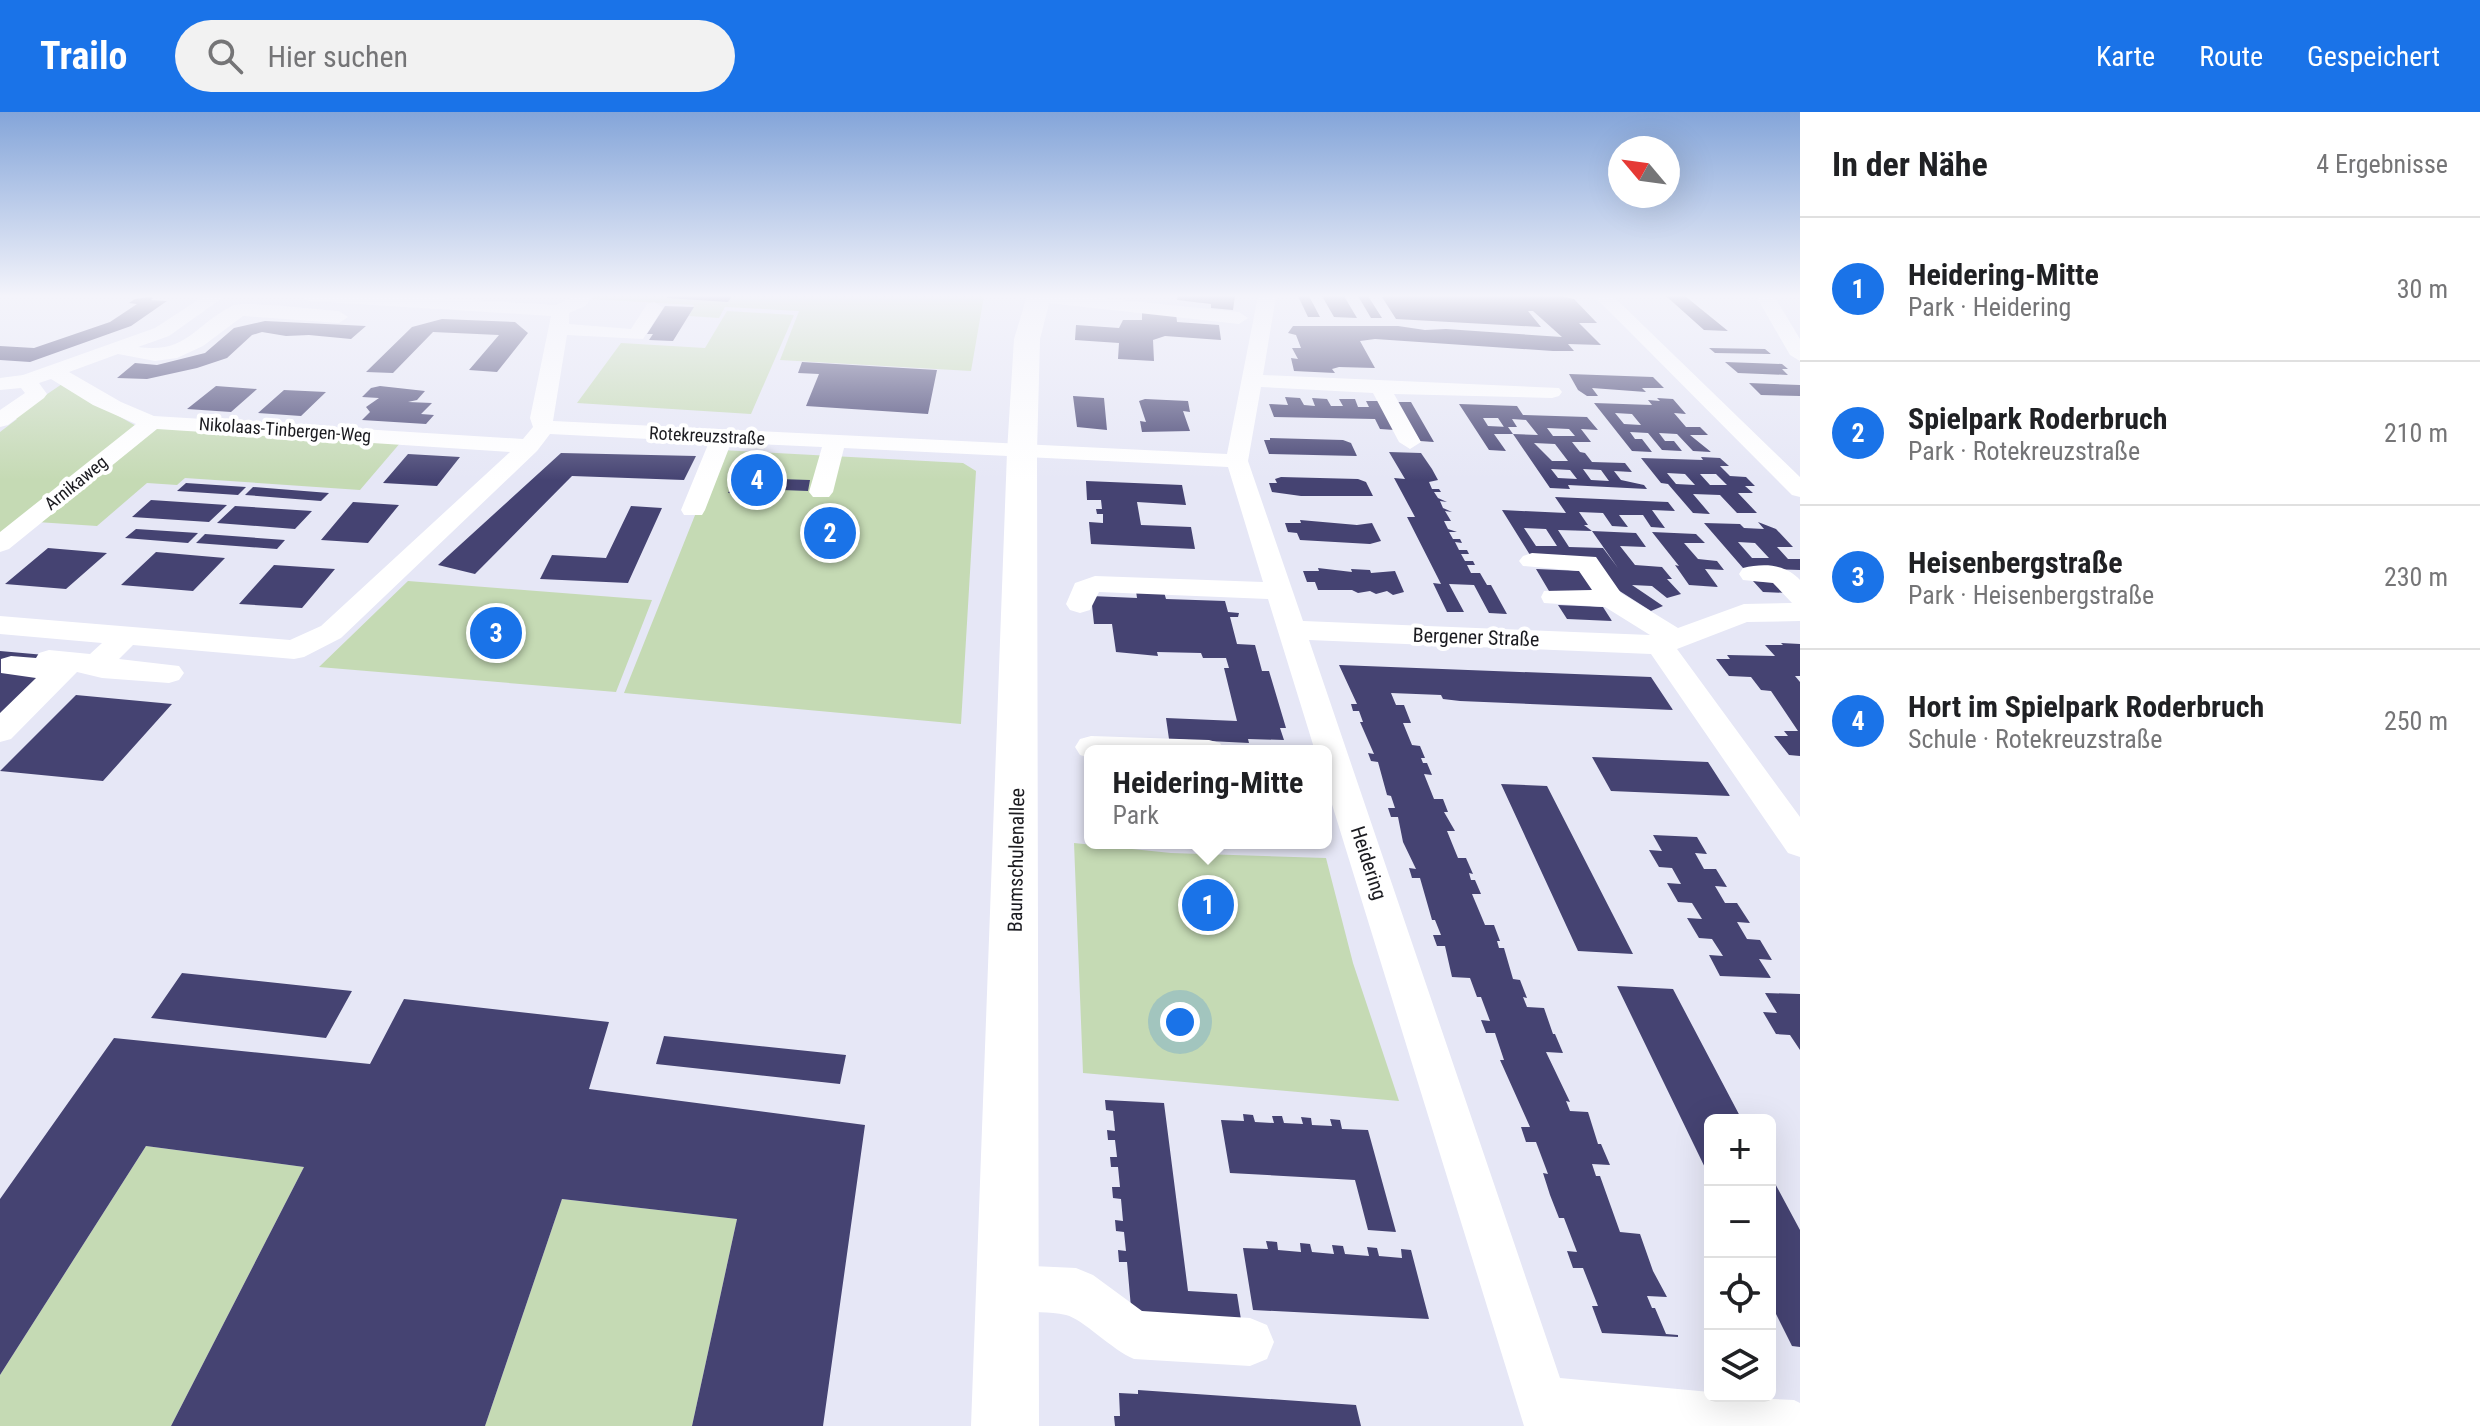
<!DOCTYPE html>
<html lang="de">
<meta charset="utf-8">
<style>
body{margin:0;font-family:"Roboto Condensed",sans-serif;background:#f2f2f2;color:#202124}
.controls{position:absolute;right:24px;bottom:24px;display:grid;overflow:hidden;border-radius:12px;box-shadow:0 8px 32px #0002}
.controls button{width:72px;height:72px;display:grid;place-items:center;padding:0;border:0;border-bottom:2px solid #e0e0e0;background:#fff;color:#202124;font:40px sans-serif}
.compass{position:absolute;left:1608px;top:24px;width:72px;height:72px;border-radius:50%;background:#fff;box-shadow:0 8px 32px #0002;rotate:299deg}
.you{position:absolute;left:1180px;top:910px;width:28px;height:28px;margin:-20px;border:6px solid #fff;border-radius:50%;background:#1a73e8;box-shadow:0 0 0 12px #1a73e833}
.badge{display:grid;place-items:center;width:52px;height:52px;border-radius:50%;background:#1a73e8;color:#fff;font-size:26px;font-weight:700}
.pin{position:absolute;translate:-50% -50%;border:4px solid #fff;box-shadow:0 2px 8px #0006}
.popup{position:absolute;left:1084px;top:633px;width:248px;height:104px;box-sizing:border-box;display:grid;place-content:center;border-radius:12px;background:#fff;filter:drop-shadow(0 2px 6px #0005);font-size:26px;white-space:nowrap;color:#757577}
.popup b{font-size:30px;color:#202124}
.popup::after{content:'';position:absolute;left:50%;top:100%;margin-left:-16px;border:16px solid transparent;border-top-color:#fff}
.list{margin:0;padding:0;list-style:none}
h2{display:flex;justify-content:space-between;align-items:center;height:104px;margin:0;padding:0 32px;font-size:34px}
h2 small{font-size:26px;font-weight:400;color:#757577}
.list li{display:grid;grid-template-columns:52px 1fr auto;gap:24px;align-items:center;box-sizing:border-box;height:144px;padding:0 32px;border-top:2px solid #e0e0e0}
.list b{display:block;font-size:30px;white-space:nowrap}
.list p{margin:0;font-size:26px;white-space:nowrap;color:#757577}
.list em{font-size:26px;font-style:normal;color:#757577}
.icon{flex:none;width:44px;height:44px;fill:none;stroke:currentColor;stroke-width:2;stroke-linecap:round;stroke-linejoin:round}
.map{position:relative;flex:none;width:1800px;height:1314px;overflow:hidden}
header{display:flex;align-items:center;gap:48px;box-sizing:border-box;height:112px;padding:0 40px;background:#1a73e8;color:#fff}
header strong{font-size:38px}
nav{display:flex;gap:44px;margin-inline-start:auto;font-size:28px}
.search{width:560px;height:72px;background:#f2f2f2;display:flex;align-items:center;gap:20px;box-sizing:border-box;padding:0 28px;border-radius:44px;color:#757577;font-size:30px}
main{display:flex}
aside{flex:1;background:#fff}
.map>svg:first-child{display:block}
</style>
<header>
<strong>Trailo</strong>
<div class="search"><svg class="icon" aria-label="search" viewBox="0 0 24 24"><circle cx="10" cy="10" r="6"/><path d="M15 15l6 6"/></svg>Hier suchen</div>
<nav><a>Karte</a><a>Route</a><a>Gespeichert</a></nav>
</header>
<main>
<div class="map">
<svg width="1800" height="1314" viewBox="0 0 1800 1314">
<rect width="100%" height="100%" fill="#e6e7f6"/>
<path fill="#c5dab4" d="M592 184H984L971 259 780 248 799 199 725 195 719 206 689 204 694 193 590 187Z
M727 199 794 203 751 302 577 291 621 231 705 236Z
M62 272 138 315 0 425V320L17 307 12 306Z
M152 314 401 330 360 378 185 366 177 373 147 371 97 414 37 410Z
M721 338 963 351 976 359 961 612 624 581Z
M408 469 652 488 616 580 319 555Z
M1074 731 1171 741 1326 746 1353 851 1399 989 1083 961Z
M146 1034 304 1055 171 1314H0V1263Z
M562 1087 737 1107 692 1314H485Z"/>
<path fill="#454372" fill-rule="evenodd" d="M667 184H732L728 190 667 186Z
M1178 184H1235L1233 198 1211 196V192L1177 188Z
M1298 184H1309L1320 205H1308Z
M1322 184H1344L1357 206 1334 205Z
M1358 184H1368L1382 206H1371Z
M1390 184H1561L1574 187 1597 211H1579L1601 233 1568 232 1574 239H1553L1375 227 1360 229 1375 256 1339 255 1332 257 1335 261 1294 259 1291 246 1298 247 1292 236H1301L1296 223 1288 221 1293 214H1398L1425 218 1446 217 1562 225 1533 199H1528L1541 215 1396 207 1382 185Z
M1666 184H1685L1728 219 1704 218Z
M149 185 153 186 151 188 167 189 131 214 30 250 0 248V234L34 236 110 210 137 192 129 191 135 187Z
M665 194 694 195 673 229 649 228 653 222H647Z
M1142 199 1176 201 1177 210 1219 213 1221 228 1165 224 1153 228 1154 249 1118 247 1119 231 1075 228 1076 213 1119 216 1123 208H1142Z
M442 207 515 210 528 221 497 260 469 258 499 223 433 220 393 261 366 260 412 215Z
M265 209 366 214 351 227 309 223 286 224 262 220 252 223 227 246 197 256 147 267 117 266 135 251 157 253 205 241 234 216Z
M1709 236 1765 237 1771 242 1715 241Z
M802 250 937 258 928 302 806 294 819 262 798 261Z
M1725 250 1782 252 1788 257H1782L1788 263 1738 261Z
M1569 262 1653 265 1664 276H1642L1646 280 1592 276 1598 284H1587L1578 278Z
M1749 271 1800 273V284L1761 283Z
M216 274 257 277 231 300 187 297Z
M380 274 425 279 417 288 408 290 432 291 421 302 434 303 426 312 362 308 370 300 366 295 379 286 362 285 371 276Z
M284 278 326 280 301 304 258 301Z
M1073 284 1104 286 1107 318 1077 315Z
M1285 285 1300 286 1304 293 1315 294 1312 286 1327 287 1331 294H1343L1339 287H1355L1358 295H1369L1366 289H1380L1395 318 1380 317 1375 307 1274 305 1269 292 1288 293Z
M1657 286 1673 287 1686 302 1674 301 1686 315H1700L1708 323H1690L1711 340 1693 339 1677 322 1659 321 1665 329H1674L1682 339 1662 338 1648 321 1630 320 1635 327H1642L1652 340 1632 339 1594 291 1652 293 1648 288 1660 289ZM1615 301 1632 302 1641 313 1624 312Z
M1145 287 1188 289 1190 300 1183 299 1190 319 1142 320 1140 309 1146 310 1139 289Z
M1397 290H1411L1434 330 1420 329Z
M1459 292 1517 294 1523 303 1587 305 1598 318 1581 317 1591 330H1572L1580 340 1585 341 1592 350 1625 351 1632 360 1614 359 1621 368 1644 373 1647 377 1568 373 1570 377 1550 376 1513 322 1538 323 1526 308 1512 307 1517 315H1504L1498 306H1483L1488 314 1508 315 1513 322H1494L1506 339 1489 338ZM1547 316 1569 317 1575 324H1553ZM1534 331 1555 332 1568 349H1552ZM1551 357 1570 358 1577 367 1558 366ZM1583 357 1601 358 1609 369 1591 368Z
M1270 326 1343 328 1351 331 1357 344 1269 342 1264 328H1270Z
M1389 340 1421 341 1432 357 1438 368 1429 370 1432 377H1439L1441 380H1434L1438 386 1447 390 1440 389 1443 396 1452 400 1445 399 1451 409H1444L1448 417 1457 420H1449L1453 427H1460L1462 431 1455 430 1459 438H1467L1469 442H1461L1465 449H1473L1475 453H1467L1471 461H1480L1487 473H1491L1507 502 1489 501 1474 473 1449 472 1464 500H1447L1433 471 1441 472 1407 405H1415L1394 366 1405 367Z
M561 341 696 344 684 368 572 364 475 462 438 453Z
M408 342 460 345 437 374 383 371Z
M1701 345 1720 346 1729 354H1720L1730 364 1746 365 1755 374H1745L1753 381H1738L1757 401H1737L1720 383 1693 382 1710 402 1693 401 1668 372 1661 371 1641 346 1703 348ZM1667 361 1685 362 1695 373 1676 372ZM1700 362H1716L1727 373H1710Z
M740 360 781 362 779 367 810 368 808 379 753 377 751 382 728 381Z
M1281 365 1358 367 1366 370 1373 384H1301L1272 380 1269 371H1277L1275 367Z
M1086 369 1182 373 1186 393 1137 390 1141 413 1191 415 1195 437 1091 432 1089 410 1103 411V402H1097L1096 397H1102L1101 388H1087Z
M186 371 246 375 238 383 177 379Z
M253 375 329 381 321 389 245 383Z
M1555 385 1668 390 1675 399 1652 398 1665 416 1651 415 1643 403H1619L1628 415 1612 414 1603 401 1579 400 1588 413H1584L1592 419 1558 418 1569 435 1603 436 1618 456 1592 419 1636 421 1646 435 1620 434 1635 453 1662 455 1672 467H1667L1681 482 1667 486 1652 474 1632 473 1663 494 1651 499 1618 478 1595 446 1530 443 1502 398 1566 401ZM1524 416 1546 417 1557 434H1536Z
M151 388 227 393 209 410 132 405Z
M353 390 399 393 368 431 321 428Z
M235 394 312 399 295 417 217 411Z
M631 394 662 396 628 471 540 467 552 443 606 446Z
M1300 408 1357 413 1372 411 1381 429 1370 432 1300 428 1297 421 1288 420 1285 411H1301Z
M1758 410 1776 417 1793 435H1777L1788 447H1800V458L1743 456 1704 411 1740 412 1744 416 1764 417ZM1738 430 1755 431 1769 446H1752Z
M136 417 198 421 188 431 125 426Z
M1652 420 1696 422 1705 431H1684L1698 447 1717 449 1724 458 1705 457 1718 475 1689 473 1675 453 1679 454Z
M205 422 285 428 277 437 196 431Z
M48 436 107 441 66 477 5 472Z
M156 440 225 446 193 479 121 473Z
M274 453 335 457 302 496 239 492Z
M1318 456 1352 460 1351 457 1370 458 1371 461 1395 459 1404 480 1393 483 1387 479 1376 482 1370 479 1358 481 1352 478H1318L1315 470H1307L1303 459H1319Z
M1536 457 1581 459 1596 481 1549 479Z
M1753 469 1778 470 1789 481 1763 480Z
M1136 479 1164 480 1166 487 1225 489 1228 500 1239 501 1238 505H1230L1237 532 1255 533 1262 559H1269L1286 616H1280L1284 628 1248 627 1249 631 1169 627 1166 606 1237 609 1224 556H1229L1226 546H1203L1201 541 1157 540 1158 544 1116 540 1112 512H1094L1091 484 1137 486Z
M1558 493 1603 495 1612 509 1567 507Z
M1781 531 1800 532V564H1795L1800 570V644L1789 643 1774 624H1788L1784 619H1798L1771 579 1761 578 1751 565 1729 564 1716 547H1730L1727 543 1775 544 1765 533H1783Z
M0 539 67 545 0 610Z
M1339 553 1651 565 1673 598 1460 589 1443 587 1441 583 1391 581 1396 593H1404L1411 611H1403L1412 633 1420 634 1425 646H1421L1423 651H1427L1432 663 1424 662 1434 687H1443L1448 700H1444L1455 719H1447L1458 746H1466L1473 762 1469 761 1471 768H1475L1481 782H1472L1485 813H1494L1500 829H1497L1499 836H1504L1513 867 1520 868 1527 886 1523 885 1527 895 1544 896 1553 922H1555L1563 941 1546 940 1570 990 1566 989 1570 999 1588 1000 1598 1032H1601L1610 1053 1592 1052 1596 1064H1600L1620 1120 1640 1122 1653 1159 1667 1185 1647 1184 1652 1196H1655L1666 1222 1678 1223V1225L1602 1221 1592 1194H1598L1583 1156H1573L1567 1139 1577 1140 1564 1106H1559L1550 1083 1543 1061 1548 1062 1536 1030H1526L1521 1015H1530L1500 948H1504L1495 921H1486L1481 908 1490 909 1481 885H1477L1470 866 1452 865 1445 834H1437L1433 823H1441L1435 808H1432L1420 766H1412L1409 756 1416 757 1403 730 1398 705H1391L1388 696H1395L1391 684 1387 683 1378 650 1371 649 1368 641 1374 642 1360 610H1363L1359 599H1353L1351 592H1357Z
M76 583 172 592 103 669 0 659Z
M1592 645 1708 650 1730 684 1611 679Z
M1501 672 1547 674 1633 842 1578 839Z
M1653 723 1697 725 1707 742 1695 741 1704 757H1716L1727 775 1715 774 1725 791H1737L1750 811 1737 810 1747 827 1760 828 1772 848 1759 847 1771 866 1720 864 1709 843 1723 844 1712 827 1699 826 1687 806 1702 807 1692 791 1678 790 1667 771 1681 772 1672 756 1659 755 1649 738 1662 739Z
M182 861 352 879 326 926 151 906Z
M1617 874 1673 877 1742 1008H1710V1066Z
M1765 881 1800 882V938L1790 923 1776 922 1763 900 1777 901Z
M404 887 609 910 589 977 865 1013 823 1314H692L737 1107 562 1087 485 1314H171L304 1055 146 1034 0 1263V1087L114 926 370 952Z
M664 924 846 943 840 972 656 952Z
M1105 988 1164 991 1188 1179 1237 1182 1242 1214 1132 1207 1127 1150H1119L1118 1138 1126 1139 1124 1120 1116 1119 1115 1108 1123 1109 1121 1087 1113 1086 1112 1075H1120L1118 1055H1111L1110 1045H1117L1115 1028H1108L1107 1018 1115 1019 1113 999 1106 998Z
M1243 1002 1253 1003 1255 1010 1274 1011 1272 1004H1282L1284 1011 1303 1012 1301 1005 1311 1006 1312 1013 1332 1014 1330 1007 1340 1008 1342 1017 1368 1018 1396 1120 1368 1118 1355 1068 1230 1061 1221 1008 1244 1009Z
M1770 1062 1800 1118V1235L1792 1234 1770 1190Z
M1266 1129 1277 1130 1278 1138 1301 1140 1300 1131 1310 1132 1312 1140 1334 1142 1332 1133 1343 1134 1345 1142 1369 1144 1367 1135 1377 1136 1379 1144 1402 1146 1401 1137 1411 1138 1429 1207 1253 1198 1243 1136 1268 1137Z
M1138 1278 1356 1293 1361 1314H1115L1114 1304H1120L1119 1281 1138 1282Z"/>
<g fill="none" stroke-linecap="round" stroke-linejoin="round">
<path fill="#fff" fill-rule="evenodd" d="M204 184H225L169 224 138 235C187 242 194 213 232 194 245 188 320 198 339 199L348 205 339 211 243 204 203 234 177 246 155 249 118 242 69 260 121 290 154 304 523 327 533 315 530 306 551 204 309 189 300 184H399L556 193 574 184H593L585 194 569 201V212L631 217 647 192 654 190 663 196 643 227 567 223 553 309 1227 342 1258 184H1276L1263 263 1559 276 1562 280 1559 284 1552 286 1394 282 1421 330 1410 337 1399 330 1373 281 1261 275 1248 349 1303 509 1650 523 1605 495 1544 491 1541 485 1544 479 1592 478 1579 459 1523 454 1519 449 1523 444 1532 441 1596 445 1621 481 1678 516 1744 492 1792 491 1773 471 1743 468 1739 462 1743 456C1764 451 1786 452 1800 468V509L1747 510 1677 537 1800 705V745L1788 741 1651 542 1309 528 1560 1266 1710 1280V1284L1794 1288 1800 1291V1314H1524L1326 673V639H1315L1268 487 1099 480 1090 498 1080 501 1070 498 1066 492 1075 471 1095 464 1263 470 1228 355 844 336 833 380 829 385H813L809 380 822 335 731 331 705 398 702 403H684L681 398 709 330 550 322 537 339 341 526 304 545 294 547 133 533 119 547 179 554 184 561 179 568 169 571 102 566 77 560 11 627 0 630V601L36 566 1 561V547L11 544 36 546 39 541 49 538 90 542 102 531 0 522V504L290 528 321 514 510 340 157 317 9 437 0 440V420L136 312 93 293 51 267 39 271 47 282 44 286 8 313 0 315V298L25 281 21 276 0 278V266L23 263 155 216Z
M1081 184 1239 200 1248 206 1239 212 1039 190 1030 185Z
M1594 184H1613L1800 365V385L1792 383Z
M1756 184H1774L1800 227V249L1790 243Z
M1091 624 1209 628 1220 631 1225 639H1090V646L1080 643 1075 635 1080 627Z
M1008 1153 1076 1156 1093 1163 1142 1199 1250 1206 1267 1213 1274 1230 1267 1247 1250 1254 1134 1247C1112 1238 1083 1207 1066 1203 1040 1197 1016 1204 991 1194L984 1177 991 1160Z"/>
<path fill="#fff" fill-rule="evenodd" d="M1027 184H1051L1040 227 1037 340 1039 1314H971L1007 340 1014 227Z"/>
</g>
<linearGradient id="sky" x2="0" y2="1"><stop stop-color="#84a5d9"/><stop offset="0.5" stop-color="#f4f4fb"/><stop offset="1" stop-color="#f4f4fb" stop-opacity="0"/></linearGradient>
<rect width="1800" height="368" fill="url(#sky)"/>
<g text-anchor="middle" stroke-width="8" stroke-linejoin="round" paint-order="stroke">
<g font-size="18" fill="#1b1b20" stroke="#fff">
<text transform="translate(285 318) rotate(4)" y="6">Nikolaas-Tinbergen-Weg</text>
<text transform="translate(707 324) rotate(3)" y="6">Rotekreuzstraße</text>
<text transform="translate(76 371) rotate(-39)" y="6">Arnikaweg</text>
</g>
<g font-size="20" fill="#1b1b20" stroke="#fff">
<text transform="translate(1476 525) rotate(2)" y="7">Bergener Straße</text>
<text transform="translate(1016 748) rotate(-89)" y="7">Baumschulenallee</text>
<text transform="translate(1369 751) rotate(72)" y="7">Heidering</text>
</g>
</g>
</svg>
<div class="controls">
<button>+</button>
<button>−</button>
<button><svg class="icon" aria-label="locate" viewBox="0 0 24 24"><circle cx="12" cy="12" r="6"/><path d="M12 2v4M12 18v4M2 12h4M18 12h4"/></svg></button>
<button><svg class="icon" aria-label="layers" viewBox="0 0 24 24"><path d="M12 4l9 5-9 5-9-5zM3 14l9 5 9-5"/></svg></button>
</div>
<svg class="compass" viewBox="-18 -18 36 36"><path d="M0-13l5 13h-10z" fill="#e53935"/><path d="M0 13l5-13h-10z" fill="#757577"/></svg>
<div class="you"></div>
<div class="pin badge" style="left:1208px;top:793px">1</div>
<div class="popup"><b>Heidering-Mitte</b>Park</div>
<div class="pin badge" style="left:830px;top:421px">2</div>
<div class="pin badge" style="left:496px;top:521px">3</div>
<div class="pin badge" style="left:757px;top:368px">4</div>
</div>
<aside>
<h2>In der Nähe<small>4 Ergebnisse</small></h2>
<ul class="list">
<li><span class="badge">1</span><div><b>Heidering-Mitte</b><p>Park · Heidering</p></div><em>30 m</em></li>
<li><span class="badge">2</span><div><b>Spielpark Roderbruch</b><p>Park · Rotekreuzstraße</p></div><em>210 m</em></li>
<li><span class="badge">3</span><div><b>Heisenbergstraße</b><p>Park · Heisenbergstraße</p></div><em>230 m</em></li>
<li><span class="badge">4</span><div><b>Hort im Spielpark Roderbruch</b><p>Schule · Rotekreuzstraße</p></div><em>250 m</em></li>
</ul>
</aside>
</main>
